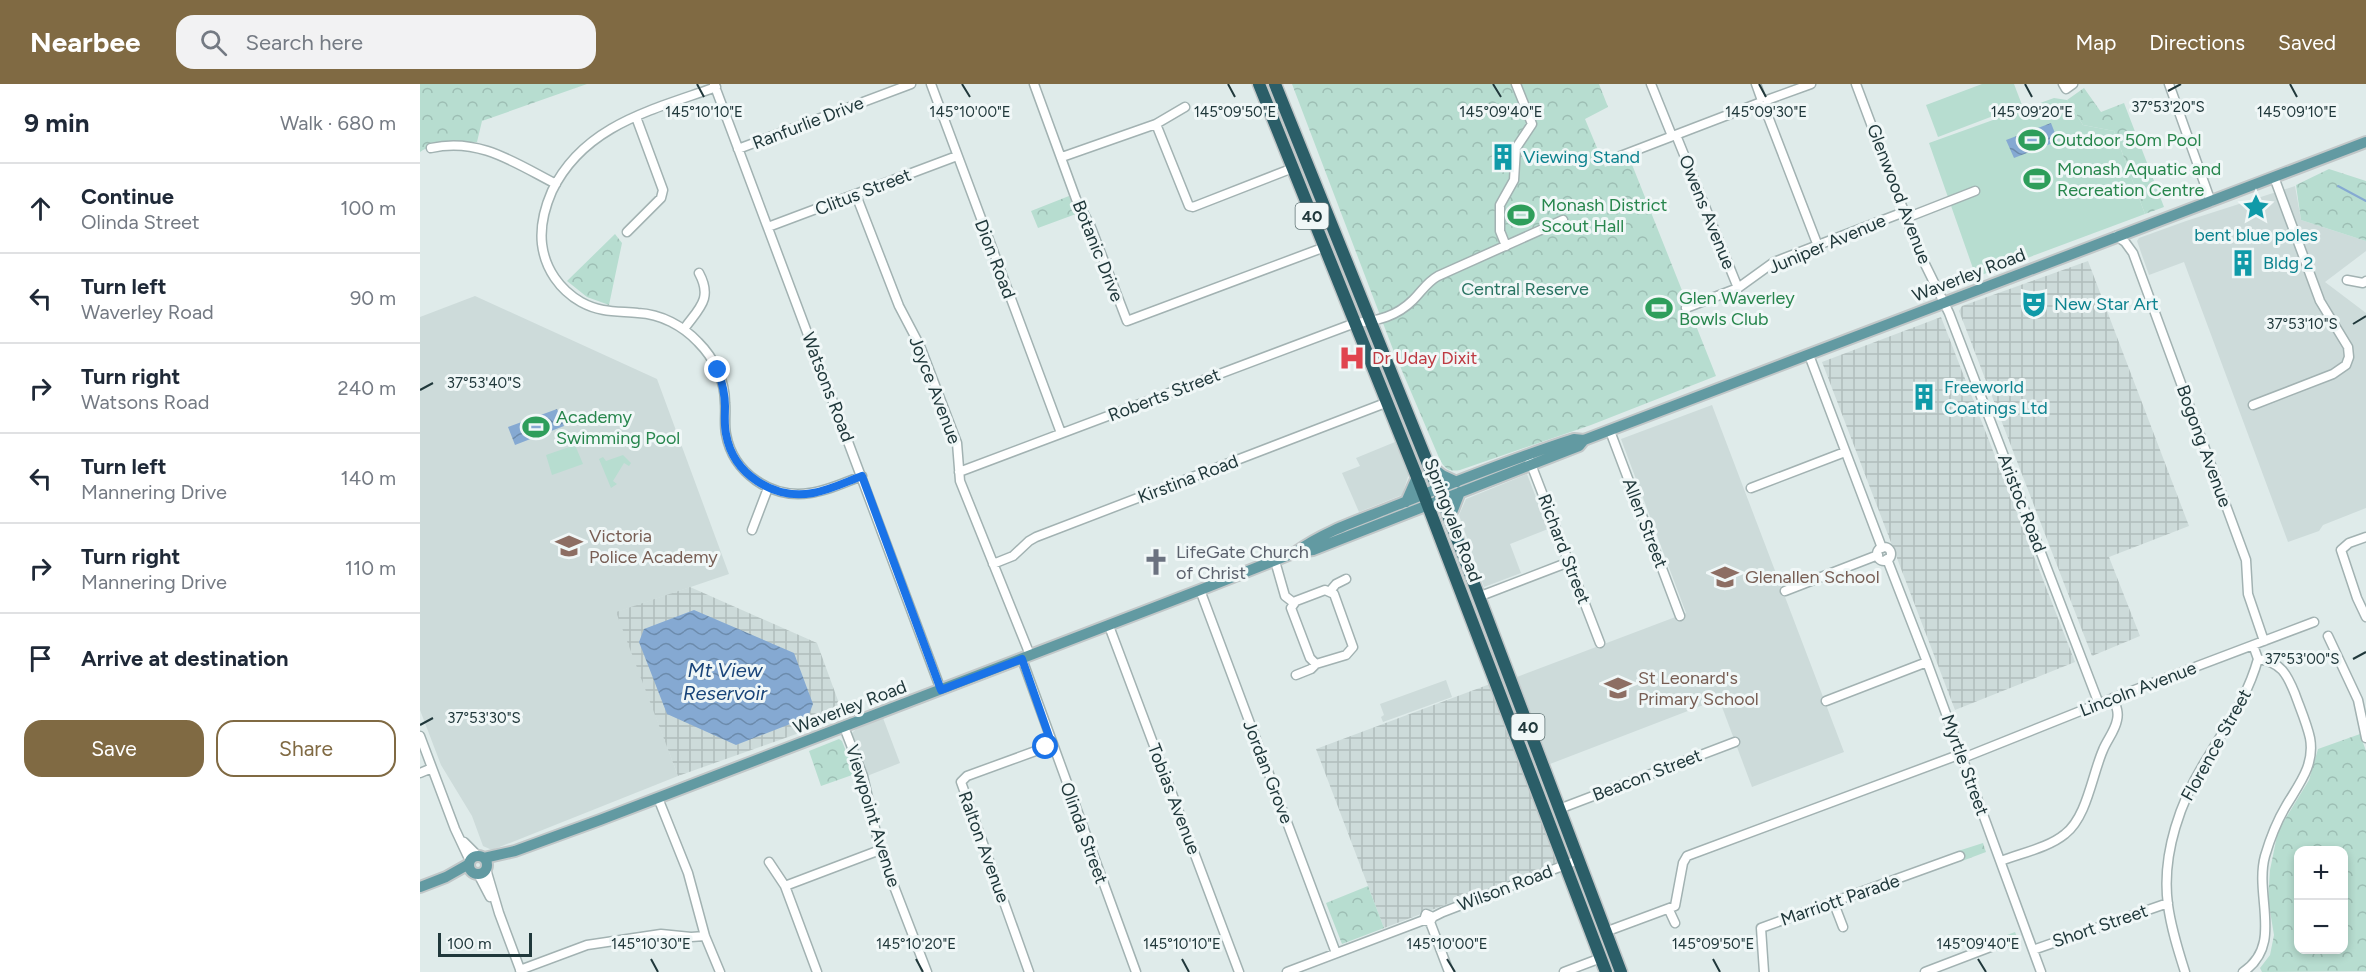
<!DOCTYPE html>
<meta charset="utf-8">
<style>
body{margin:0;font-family:Figtree,sans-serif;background:#f2f2f3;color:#1f2937}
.controls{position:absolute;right:18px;bottom:18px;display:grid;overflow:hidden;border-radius:12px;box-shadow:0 3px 9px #0003}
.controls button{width:54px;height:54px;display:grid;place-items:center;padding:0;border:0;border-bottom:2px solid #e0e1e3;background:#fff;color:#1f2937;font:30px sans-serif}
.scale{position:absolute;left:18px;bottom:15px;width:94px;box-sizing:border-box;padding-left:6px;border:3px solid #20383b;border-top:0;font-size:16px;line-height:21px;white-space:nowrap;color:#20383b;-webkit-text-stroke:4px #f0f7f7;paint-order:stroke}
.stop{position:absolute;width:18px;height:18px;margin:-14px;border:4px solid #1a73e8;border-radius:50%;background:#fff}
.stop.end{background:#1a73e8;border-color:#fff;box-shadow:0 2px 6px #0008}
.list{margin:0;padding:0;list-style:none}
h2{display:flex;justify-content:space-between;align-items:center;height:78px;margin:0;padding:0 24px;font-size:26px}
h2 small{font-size:20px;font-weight:400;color:#747a83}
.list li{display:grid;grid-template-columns:39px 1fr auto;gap:18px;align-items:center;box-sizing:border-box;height:90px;padding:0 24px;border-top:2px solid #e0e1e3}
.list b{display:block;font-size:22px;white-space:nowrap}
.list p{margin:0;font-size:20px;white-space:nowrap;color:#747a83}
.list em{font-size:20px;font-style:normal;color:#747a83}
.actions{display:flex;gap:12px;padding:18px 24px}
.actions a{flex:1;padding:14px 0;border:2px solid #806a43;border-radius:18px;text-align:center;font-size:21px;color:#806a43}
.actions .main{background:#806a43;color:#fff}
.icon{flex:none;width:33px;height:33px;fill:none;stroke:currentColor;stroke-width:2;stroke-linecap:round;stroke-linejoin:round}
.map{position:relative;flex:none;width:1946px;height:888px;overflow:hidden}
header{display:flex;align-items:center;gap:36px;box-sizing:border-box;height:84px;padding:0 30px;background:#806a43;color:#fff}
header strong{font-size:28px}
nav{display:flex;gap:33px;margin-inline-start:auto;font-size:21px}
.search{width:420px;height:54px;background:#f2f2f3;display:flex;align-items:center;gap:15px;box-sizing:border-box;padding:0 21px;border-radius:18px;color:#747a83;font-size:22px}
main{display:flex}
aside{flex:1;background:#fff}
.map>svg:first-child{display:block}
</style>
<header>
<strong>Nearbee</strong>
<div class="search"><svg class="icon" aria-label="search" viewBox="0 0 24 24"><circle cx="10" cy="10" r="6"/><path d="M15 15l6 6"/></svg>Search here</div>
<nav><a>Map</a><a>Directions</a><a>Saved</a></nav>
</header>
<main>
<aside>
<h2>9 min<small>Walk · 680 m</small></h2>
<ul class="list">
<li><svg class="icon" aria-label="ahead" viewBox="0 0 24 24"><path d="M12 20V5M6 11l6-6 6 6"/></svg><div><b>Continue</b><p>Olinda Street</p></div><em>100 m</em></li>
<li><svg class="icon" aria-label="left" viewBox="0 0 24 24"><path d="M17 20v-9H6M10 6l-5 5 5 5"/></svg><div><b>Turn left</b><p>Waverley Road</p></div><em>90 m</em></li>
<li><svg class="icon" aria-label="right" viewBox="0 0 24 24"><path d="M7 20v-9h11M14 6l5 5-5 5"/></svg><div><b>Turn right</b><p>Watsons Road</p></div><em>240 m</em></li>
<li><svg class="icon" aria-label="left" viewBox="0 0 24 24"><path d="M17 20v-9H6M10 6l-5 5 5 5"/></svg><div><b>Turn left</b><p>Mannering Drive</p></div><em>140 m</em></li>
<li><svg class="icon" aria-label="right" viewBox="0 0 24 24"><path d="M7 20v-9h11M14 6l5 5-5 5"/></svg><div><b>Turn right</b><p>Mannering Drive</p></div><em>110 m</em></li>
<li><svg class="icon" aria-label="arrive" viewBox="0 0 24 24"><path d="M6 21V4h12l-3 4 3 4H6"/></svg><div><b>Arrive at destination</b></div></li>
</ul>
<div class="actions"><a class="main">Save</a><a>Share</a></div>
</aside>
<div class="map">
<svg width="1946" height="888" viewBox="0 0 1946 888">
<defs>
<pattern id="industrial-grid" width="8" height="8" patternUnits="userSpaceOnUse" patternTransform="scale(1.5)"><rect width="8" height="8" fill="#cddbda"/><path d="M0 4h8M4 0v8" fill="none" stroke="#b0bdbc"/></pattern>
<pattern id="park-crowns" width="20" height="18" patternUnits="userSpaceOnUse" patternTransform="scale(1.5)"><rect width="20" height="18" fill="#b7ddd0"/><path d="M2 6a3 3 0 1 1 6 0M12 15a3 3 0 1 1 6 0" fill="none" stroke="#9dbeb4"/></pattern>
<pattern id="water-waves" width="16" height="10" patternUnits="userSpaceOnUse" patternTransform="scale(1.5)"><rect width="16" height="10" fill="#85a9d2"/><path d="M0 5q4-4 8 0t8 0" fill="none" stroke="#6c8bac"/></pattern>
</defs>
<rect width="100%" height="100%" fill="#dfebea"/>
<path fill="#cddbda" d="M1875 102 1881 136 1946 157V167L1905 198 1946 229V424L1903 441 1899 447 1868 458 1764 178 1729 191 1717 157 1719 154 1766 137Z
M55 212 237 295 309 490 197 528 258 692 72 766 63 762 52 732 21 681 0 626V233Z
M1292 321 1424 668 1332 703 1299 615 1130 680 1097 593 1266 529 1201 355Z
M975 358 989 390 982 411 939 428 922 389 940 382 936 374Z
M1107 390 1128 445 1090 460 1101 489 1064 503 1039 431 1046 415Z
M1026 596 1032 613 963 638 961 633 964 631 960 620Z
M463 634 480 679 447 692 432 649 436 645Z"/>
<path fill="url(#industrial-grid)" d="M1668 177 1769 442 1689 473 1720 552 1672 572 1539 227 1542 222Z
M1521 233 1655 578 1535 626 1402 278Z
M270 503 397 559 424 633 258 692 196 528Z
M1070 600 1138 778 964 844 896 665Z"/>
<path fill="#b7ddd0" d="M1562 0H1594L1602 21 1518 53 1506 21Z
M1634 14 1647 16 1663 41 1694 47 1725 130 1556 193 1509 59Z
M155 361 163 380 132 391 126 371Z
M203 371 211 379 209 382 204 379 193 397 197 400 191 404 179 375 183 373 186 377Z"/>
<path fill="url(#park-crowns)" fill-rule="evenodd" d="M0 0H167L62 37 57 58C38 59 16 57 0 68Z
M872 0H1179L1188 23 1165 35 1185 83 1209 73 1296 292 1171 341 1040 386C1030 388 1025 385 1020 376L974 268Z
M1664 4 1681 28 1704 19 1744 123 1725 130 1694 47 1663 41 1647 16Z
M1909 85 1946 97V157L1881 136 1876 101Z
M649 112 656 130 618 144 611 127Z
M195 150 202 159 189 221 167 213 147 197Z
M1940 650 1946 667V887L1842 888 1840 884 1850 871 1854 851 1848 815 1850 786 1858 747 1889 696 1898 665ZM1878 766H1924V866H1878Z
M419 655 422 657 435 690 401 702 389 667Z
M1563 759 1566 768 1542 777 1538 767Z
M948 802 964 844 922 860 906 819Z
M1595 848 1599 858 1575 867 1571 857Z"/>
<path fill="url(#water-waves)" d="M1631 39 1638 57 1594 74 1586 56Z
M137 325 144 342 95 361 88 343Z
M274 526 374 569 393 620 388 633 316 661 247 630 219 558 224 545Z"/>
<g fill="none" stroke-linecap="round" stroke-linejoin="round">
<path stroke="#85a9d2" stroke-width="2" d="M1918 102 1946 117"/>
<defs>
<path id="minor" d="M294 0 521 606
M511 0 641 349
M614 0 656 115 670 141 707 237 905 163
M1231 0 1252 52
M1336 0 1341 14
M1436 0 1500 170 1529 229 1679 620
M1643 0 1646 5 1653 0
M1749 0 1791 118
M296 3C232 26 164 41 132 107 125 123 120 142 122 160 125 185 140 206 161 218 181 229 197 227 218 229 241 230 263 242 278 258 294 274 305 296 305 319 306 329 304 340 306 350 313 389 351 415 390 409 408 407 425 398 442 392
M1347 16 1391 0
M1344 22 1398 162
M736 40 769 122 773 123 873 84
M1256 51 1318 204
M11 64C59 53 95 79 136 100
M318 65 491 0
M642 73 736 40 765 23
M1198 73 1339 19
M436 111 479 222 500 262 537 359 540 397 610 571
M1486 134 1555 107
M348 143 537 72
M207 148 241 114 243 106 216 33
M1696 152 1705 158 1713 169 1826 476 1828 510 1844 557
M1086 162 1080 147V121L1094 96 1096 64 1112 40 1096 0
M1927 196 1943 199 1946 197
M1266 224 1318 204 1354 178 1484 128
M264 245C279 224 293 215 279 189
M1389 271 1462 464
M1833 321 1913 290 1926 281 1929 273 1928 263 1900 217 1854 93
M1190 347 1260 532
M1109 375 1180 559
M539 388 935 239C958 237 977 232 993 216 1002 207 1007 198 1018 192L1143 136
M1331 404 1425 368
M332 446 348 404
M1946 453 1929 459 1921 466 1937 514 1946 533
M1457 470a7 7 0 1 1 14 0a7 7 0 1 1-14 0Z
M1467 475 1507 578 1621 888
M855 477 865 512 874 519
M573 480 593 472 609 457 616 453 968 318
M780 506 916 869
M905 506 914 510 933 563 926 571 896 580 890 574 871 524 876 517Z
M910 507 916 500 926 495
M1365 507 1458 471
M1058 513 1149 478
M689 542 819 888
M1908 552 1938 616 1946 654
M602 575 716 888
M876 591 891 585 896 580
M1406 617 1507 578
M424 643 443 692 460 766 507 888
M0 652 35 745 50 777
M1543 674 1693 614 1894 538
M0 689 12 684
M238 714 268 789 285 852 300 888
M1139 725 1315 658
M44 758 58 772
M1581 777C1601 769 1628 764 1645 750 1667 733 1672 691 1683 666 1687 656 1695 647 1697 636 1699 628 1696 622 1693 614
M349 778 365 802 397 888
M66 785 79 829 101 888
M58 790 70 813
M365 802 460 766
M1413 817 1423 843
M1249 826 1255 839
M1013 833 1006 830 1004 836 1010 838 1013 833 1023 828 1158 776
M1010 838 1029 888
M1185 848 1255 822 1263 779 1267 772 1541 670
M1613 866 1748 819
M100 886 167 861 241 850 271 853 285 852
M609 888 541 698 547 692 632 661
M867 888 1004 836
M1144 888 1181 874
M1344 888 1341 844 1540 772
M1505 888 1573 862
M1765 888C1758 866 1751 844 1748 821 1741 770 1761 715 1788 673 1808 639 1827 614 1838 575
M1823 888C1864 861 1834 812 1845 772 1850 755 1857 737 1866 722 1879 700 1895 681 1890 654 1887 640 1880 624 1875 610 1867 590 1861 578 1838 575L1833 561"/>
<path id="major" d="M1008 380 1022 391 1037 398
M986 418 997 393
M1028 432 1033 426 1040 408
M877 468 893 466 1159 362 1164 356 1946 58
M49 781a9 9 0 1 1 18 0a9 9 0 1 1-18 0Z
M64 774 95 767 180 736 780 506 876 468C906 446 943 435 977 421 1035 398 1094 374 1154 355L1164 356
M0 803 26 793 49 780"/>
<path id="highway" d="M839 0 997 393 1186 888
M855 0 1022 415 1201 888"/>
</defs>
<use href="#minor" stroke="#a2b2b2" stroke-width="11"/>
<use href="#major" stroke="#c1c7c8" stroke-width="14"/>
<use href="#highway" stroke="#c1c7c8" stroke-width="15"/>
<use href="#minor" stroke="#fff" stroke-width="8"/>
<use href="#major" stroke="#629aa2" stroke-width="10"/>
<use href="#highway" stroke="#2b5e68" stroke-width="12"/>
</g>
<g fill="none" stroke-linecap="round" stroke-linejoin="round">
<path stroke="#1a73e8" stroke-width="8" d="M298 286C302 298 305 310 305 322 305 332 304 341 306 350 313 390 353 416 393 409 410 406 426 398 442 392L521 606 602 575 632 661 626 663"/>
</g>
<path fill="none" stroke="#20383b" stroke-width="2" d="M277 0 284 13M542 0 550 13M808 0 815 13M1073 0 1081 13M1339 0 1346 13M1605 0 1612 13M1870 0 1877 13M1748 7 1761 0M1933 240 1946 232M0 306 13 299M1933 575 1946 568M0 641 13 634M231 875 238 888M496 875 503 888M762 875 769 888M1027 875 1035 888M1293 875 1300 888M1558 875 1566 888"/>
<defs>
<symbol id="stadium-bare" viewBox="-9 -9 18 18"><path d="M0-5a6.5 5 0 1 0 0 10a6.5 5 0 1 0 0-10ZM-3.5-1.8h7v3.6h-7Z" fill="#2e9e5b" stroke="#f0f7f7" stroke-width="2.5" paint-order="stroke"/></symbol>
<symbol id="building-bare" viewBox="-9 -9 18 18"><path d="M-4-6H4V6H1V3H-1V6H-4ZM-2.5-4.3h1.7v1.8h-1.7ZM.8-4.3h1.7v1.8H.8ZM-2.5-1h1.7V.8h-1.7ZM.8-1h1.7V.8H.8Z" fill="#0f9aa8" stroke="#f0f7f7" stroke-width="2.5" paint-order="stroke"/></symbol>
<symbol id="sight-bare" viewBox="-9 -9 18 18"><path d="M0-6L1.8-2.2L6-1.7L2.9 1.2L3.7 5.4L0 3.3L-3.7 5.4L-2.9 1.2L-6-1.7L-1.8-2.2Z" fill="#0f9aa8" stroke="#f0f7f7" stroke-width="2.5" paint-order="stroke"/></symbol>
<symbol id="theatre-bare" viewBox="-9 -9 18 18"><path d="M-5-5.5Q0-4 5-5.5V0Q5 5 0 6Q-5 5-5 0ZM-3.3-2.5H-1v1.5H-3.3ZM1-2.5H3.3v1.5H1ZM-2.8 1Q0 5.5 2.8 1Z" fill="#0f9aa8" stroke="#f0f7f7" stroke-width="2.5" paint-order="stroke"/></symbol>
<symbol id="hospital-bare" viewBox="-9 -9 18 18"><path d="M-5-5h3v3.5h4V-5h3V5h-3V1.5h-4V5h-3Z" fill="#e0444e" stroke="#f0f7f7" stroke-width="2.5" paint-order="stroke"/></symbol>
<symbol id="university-bare" viewBox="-9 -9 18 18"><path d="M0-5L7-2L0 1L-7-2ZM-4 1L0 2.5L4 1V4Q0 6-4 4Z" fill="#8d6e63" stroke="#f0f7f7" stroke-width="2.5" paint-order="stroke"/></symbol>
<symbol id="church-bare" viewBox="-9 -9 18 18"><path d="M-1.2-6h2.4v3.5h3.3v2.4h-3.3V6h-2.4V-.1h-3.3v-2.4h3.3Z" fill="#6b7280" stroke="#f0f7f7" stroke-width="2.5" paint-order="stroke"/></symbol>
<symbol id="school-bare" viewBox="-9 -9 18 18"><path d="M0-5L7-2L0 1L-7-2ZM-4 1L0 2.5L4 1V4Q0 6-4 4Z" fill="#8d6e63" stroke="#f0f7f7" stroke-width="2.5" paint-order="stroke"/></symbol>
</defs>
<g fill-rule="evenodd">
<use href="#stadium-bare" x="1593" y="37" width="38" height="38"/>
<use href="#building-bare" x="1064" y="54" width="38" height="38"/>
<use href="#stadium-bare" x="1598" y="76" width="38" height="38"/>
<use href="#sight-bare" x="1817" y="104" width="38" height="38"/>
<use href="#stadium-bare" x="1082" y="112" width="38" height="38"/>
<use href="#building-bare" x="1804" y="160" width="38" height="38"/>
<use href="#theatre-bare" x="1595" y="201" width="38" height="38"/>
<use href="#stadium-bare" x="1220" y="205" width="38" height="38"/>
<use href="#hospital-bare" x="913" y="255" width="38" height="38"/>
<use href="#building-bare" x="1485" y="294" width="38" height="38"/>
<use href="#stadium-bare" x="97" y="324" width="38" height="38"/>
<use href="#university-bare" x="130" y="443" width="38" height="38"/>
<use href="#church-bare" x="717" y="459" width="38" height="38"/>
<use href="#school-bare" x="1286" y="474" width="38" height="38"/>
<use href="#school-bare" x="1179" y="585" width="38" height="38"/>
</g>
<g text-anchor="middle" stroke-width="6" stroke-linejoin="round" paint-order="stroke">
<g fill="#f0f7f7" stroke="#5e7173" stroke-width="1.5">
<rect x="875.5" y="119" width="33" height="26" rx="4.5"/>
<rect x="1091.5" y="630" width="33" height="26" rx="4.5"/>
</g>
<g font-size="16" font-weight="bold" fill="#20383b">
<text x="892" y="138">40</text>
<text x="1108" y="649">40</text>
</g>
<g font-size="18" fill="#20383b" stroke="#f0f7f7">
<text transform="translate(388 39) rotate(-21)" y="6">Ranfurlie Drive</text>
<text transform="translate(443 108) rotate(-21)" y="6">Clitus Street</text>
<text transform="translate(1479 110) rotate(69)" y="6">Glenwood Avenue</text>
<text transform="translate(1287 128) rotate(68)" y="6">Owens Avenue</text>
<text transform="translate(1407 160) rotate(-23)" y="6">Juniper Avenue</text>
<text transform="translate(678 167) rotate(68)" y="6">Botanic Drive</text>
<text transform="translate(575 175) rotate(69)" y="6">Dion Road</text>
<text transform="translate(1549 191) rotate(-21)" y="6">Waverley Road</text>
<text transform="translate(408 303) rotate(69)" y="6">Watsons Road</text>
<text transform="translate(515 306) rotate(69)" y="6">Joyce Avenue</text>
<text transform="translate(744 311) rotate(-21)" y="6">Roberts Street</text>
<text transform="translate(1784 362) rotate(70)" y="6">Bogong Avenue</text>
<text transform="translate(768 395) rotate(-21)" y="6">Kirstina Road</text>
<text transform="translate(1602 419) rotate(69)" y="6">Aristoc Road</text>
<text transform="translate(1033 436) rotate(69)" y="6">Springvale Road</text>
<text transform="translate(1225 439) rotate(69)" y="6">Allen Street</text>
<text transform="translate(1144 465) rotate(69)" y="6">Richard Street</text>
<text transform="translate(1718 605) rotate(-21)" y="6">Lincoln Avenue</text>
<text transform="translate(430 623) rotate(-21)" y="6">Waverley Road</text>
<text transform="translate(1796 661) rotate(-61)" y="6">Florence Street</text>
<text transform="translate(1545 681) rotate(70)" y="6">Myrtle Street</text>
<text transform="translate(848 688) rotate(69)" y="6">Jordan Grove</text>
<text transform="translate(1227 691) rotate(-21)" y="6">Beacon Street</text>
<text transform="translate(754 715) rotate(69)" y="6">Tobias Avenue</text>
<text transform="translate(453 732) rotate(73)" y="6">Viewpoint Avenue</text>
<text transform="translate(664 749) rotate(70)" y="6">Olinda Street</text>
<text transform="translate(564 763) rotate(70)" y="6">Ralton Avenue</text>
<text transform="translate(1085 804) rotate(-21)" y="6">Wilson Road</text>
<text transform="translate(1420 816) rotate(-19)" y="6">Marriott Parade</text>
<text transform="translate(1680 842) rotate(-19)" y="6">Short Street</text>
</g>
<g font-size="18" fill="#27864d" stroke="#f0f7f7" text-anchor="start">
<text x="1632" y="62">Outdoor 50m Pool</text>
<text x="1637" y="91">Monash Aquatic and<tspan x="1637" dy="21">Recreation Centre</tspan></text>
<text x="1121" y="127">Monash District<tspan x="1121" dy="21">Scout Hall</tspan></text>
<text x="1259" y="220">Glen Waverley<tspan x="1259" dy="21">Bowls Club</tspan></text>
<text x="136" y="339">Academy<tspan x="136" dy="21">Swimming Pool</tspan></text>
</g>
<g font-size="18" fill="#0d838f" stroke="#f0f7f7" text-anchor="start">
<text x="1103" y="79">Viewing Stand</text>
<text x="1836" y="157" text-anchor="middle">bent blue poles</text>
<text x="1843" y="185">Bldg 2</text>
<text x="1634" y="226">New Star Art</text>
<text x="1524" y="309">Freeworld<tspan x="1524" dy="21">Coatings Ltd</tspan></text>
</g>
<g font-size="18" fill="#297362" stroke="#f0f7f7">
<text x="1105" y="211">Central Reserve</text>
</g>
<g font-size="18" fill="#be3a42" stroke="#f0f7f7" text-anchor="start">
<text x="952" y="280">Dr Uday Dixit</text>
</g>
<g font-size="18" fill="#785e54" stroke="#f0f7f7" text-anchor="start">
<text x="169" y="458">Victoria<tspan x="169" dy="21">Police Academy</tspan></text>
<text x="1325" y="499">Glenallen School</text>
<text x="1218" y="600">St Leonard's<tspan x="1218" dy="21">Primary School</tspan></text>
</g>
<g font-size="18" fill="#5b616d" stroke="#f0f7f7" text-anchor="start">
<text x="756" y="474">LifeGate Church<tspan x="756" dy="21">of Christ</tspan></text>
</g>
<g font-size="20" font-style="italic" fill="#194479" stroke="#f0f7f7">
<text x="305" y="593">Mt View<tspan x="305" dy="23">Reservoir</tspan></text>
</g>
</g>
<g font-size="15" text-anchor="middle" fill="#20383b" stroke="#f0f7f7" stroke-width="6" stroke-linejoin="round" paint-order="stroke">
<text x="1748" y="28">37°53'20"S</text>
<text x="1877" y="33">145°09'10"E</text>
<text x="284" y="33">145°10'10"E</text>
<text x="550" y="33">145°10'00"E</text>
<text x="815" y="33">145°09'50"E</text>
<text x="1081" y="33">145°09'40"E</text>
<text x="1346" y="33">145°09'30"E</text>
<text x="1612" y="33">145°09'20"E</text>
<text x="1882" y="245">37°53'10"S</text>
<text x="64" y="304">37°53'40"S</text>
<text x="1882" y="580">37°53'00"S</text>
<text x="64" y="639">37°53'30"S</text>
<text x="231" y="865">145°10'30"E</text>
<text x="496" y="865">145°10'20"E</text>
<text x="762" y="865">145°10'10"E</text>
<text x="1027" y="865">145°10'00"E</text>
<text x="1293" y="865">145°09'50"E</text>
<text x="1558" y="865">145°09'40"E</text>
</g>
</svg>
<div class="controls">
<button>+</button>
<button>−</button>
</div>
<div class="scale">100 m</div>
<div class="stop" style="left:626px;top:663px"></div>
<div class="stop end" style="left:298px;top:286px"></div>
</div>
</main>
